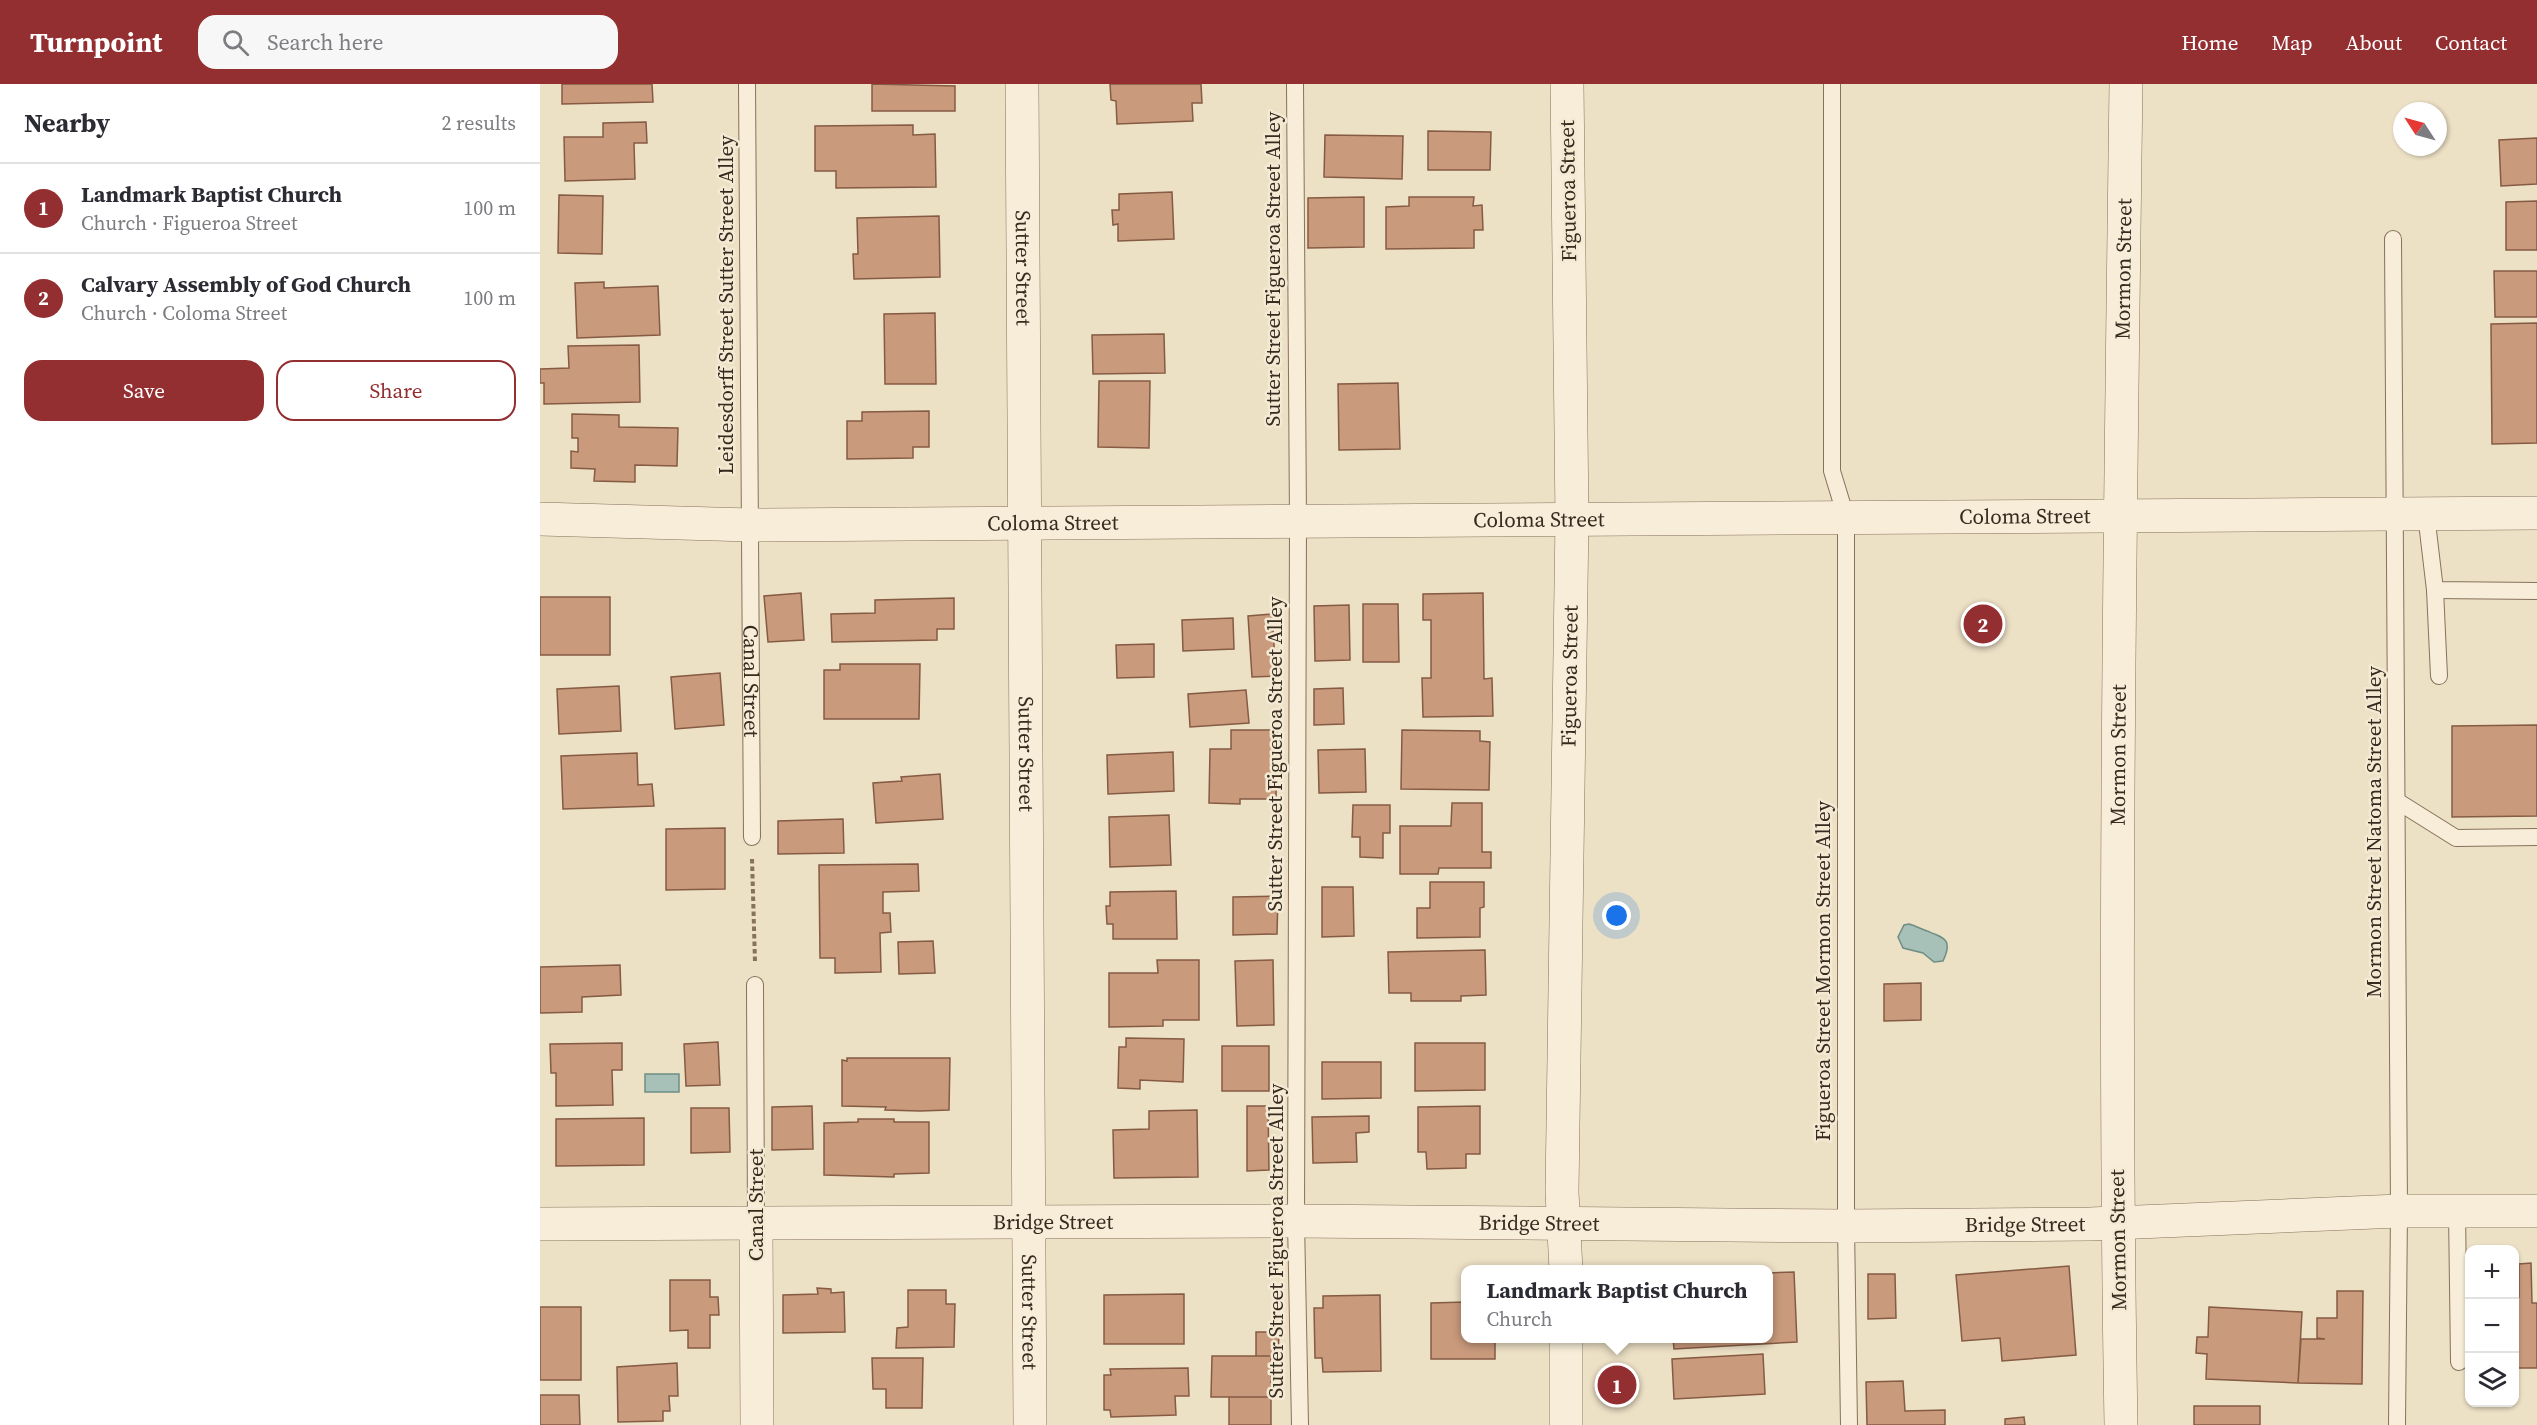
<!DOCTYPE html>
<meta charset="utf-8">
<style>
body{margin:0;font-family:"Source Serif 4",serif;background:#f7f7f7;color:#2b2b33}
.controls{position:absolute;right:18px;bottom:18px;display:grid;overflow:hidden;border-radius:12px;box-shadow:0 2px 4px #0004}
.controls button{width:54px;height:54px;display:grid;place-items:center;padding:0;border:0;border-bottom:2px solid #e1e1e2;background:#fff;color:#2b2b33;font:30px sans-serif}
.compass{position:absolute;left:1853px;top:18px;width:54px;height:54px;border-radius:50%;background:#fff;box-shadow:0 2px 4px #0004;rotate:306deg}
.you{position:absolute;left:1077px;top:832px;width:21px;height:21px;margin:-15px;border:4px solid #fff;border-radius:50%;background:#1a73e8;box-shadow:0 0 0 9px #1a73e833}
.badge{display:grid;place-items:center;width:39px;height:39px;border-radius:50%;background:#932e31;color:#fff;font-size:20px;font-weight:700}
.pin{position:absolute;translate:-50% -50%;border:3px solid #fff;box-shadow:0 2px 6px #0006}
.popup{position:absolute;left:921px;top:1181px;width:312px;height:78px;box-sizing:border-box;display:grid;place-content:center;border-radius:12px;background:#fff;filter:drop-shadow(0 2px 4px #0005);font-size:20px;white-space:nowrap;color:#7c7c81}
.popup b{font-size:22px;color:#2b2b33}
.popup::after{content:'';position:absolute;left:50%;top:100%;margin-left:-12px;border:12px solid transparent;border-top-color:#fff}
.list{margin:0;padding:0;list-style:none}
h2{display:flex;justify-content:space-between;align-items:center;height:78px;margin:0;padding:0 24px;font-size:26px}
h2 small{font-size:20px;font-weight:400;color:#7c7c81}
.list li{display:grid;grid-template-columns:39px 1fr auto;gap:18px;align-items:center;box-sizing:border-box;height:90px;padding:0 24px;border-top:2px solid #e1e1e2}
.list b{display:block;font-size:22px;white-space:nowrap}
.list p{margin:0;font-size:20px;white-space:nowrap;color:#7c7c81}
.list em{font-size:20px;font-style:normal;color:#7c7c81}
.actions{display:flex;gap:12px;padding:18px 24px}
.actions a{flex:1;padding:14px 0;border:2px solid #932e31;border-radius:18px;text-align:center;font-size:21px;color:#932e31}
.actions .main{background:#932e31;color:#fff}
.icon{flex:none;width:33px;height:33px;fill:none;stroke:currentColor;stroke-width:2;stroke-linecap:round;stroke-linejoin:round}
.map{position:relative;flex:none;width:1997px;height:1341px;overflow:hidden}
header{display:flex;align-items:center;gap:36px;box-sizing:border-box;height:84px;padding:0 30px;background:#932e31;color:#fff}
header strong{font-size:28px}
nav{display:flex;gap:33px;margin-inline-start:auto;font-size:21px}
.search{width:420px;height:54px;background:#f7f7f7;display:flex;align-items:center;gap:15px;box-sizing:border-box;padding:0 21px;border-radius:18px;color:#7c7c81;font-size:22px}
main{display:flex}
aside{flex:1;background:#fff}
.map>svg:first-child{display:block}
</style>
<header>
<strong>Turnpoint</strong>
<div class="search"><svg class="icon" aria-label="search" viewBox="0 0 24 24"><circle cx="10" cy="10" r="6"/><path d="M15 15l6 6"/></svg>Search here</div>
<nav><a>Home</a><a>Map</a><a>About</a><a>Contact</a></nav>
</header>
<main>
<aside>
<h2>Nearby<small>2 results</small></h2>
<ul class="list">
<li><span class="badge">1</span><div><b>Landmark Baptist Church</b><p>Church · Figueroa Street</p></div><em>100 m</em></li>
<li><span class="badge">2</span><div><b>Calvary Assembly of God Church</b><p>Church · Coloma Street</p></div><em>100 m</em></li>
</ul>
<div class="actions"><a class="main">Save</a><a>Share</a></div>
</aside>
<div class="map">
<svg width="1997" height="1341" viewBox="0 0 1997 1341">
<rect width="100%" height="100%" fill="#ece0c5"/>
<path fill="#a7c0b8" stroke="#6e8e85" stroke-width="1.5" d="M1369 840C1376 842 1381 845 1387 847 1405 854 1413 856 1403 877L1394 878 1383 869 1363 864 1358 853 1364 841Z
M105 990H139V1008H105Z"/>
<path fill="#c99a7c" stroke="#855b43" stroke-width="1.5" d="M22 0H112L113 18 22 20Z
M332 0 415 2V27H332Z
M570 0H661L662 19H652L653 37 577 40 576 17 571 16Z
M106 38 107 59H94L95 95 25 97 24 53H63V39Z
M373 41V51L395 50 396 103 296 104V87H275V42Z
M888 47 951 48 950 86H888Z
M785 51 863 52 862 95 784 93Z
M1997 54V100L1961 102 1959 56Z
M632 108 634 155 578 157V140L573 141 572 126H579V110Z
M19 111 63 112 62 170 18 169Z
M824 113V163L768 164V114Z
M869 113H934L933 122 942 121 943 146H934V164L846 165V123L869 122Z
M1997 117V166H1966V118Z
M399 132 400 193 314 195 313 170H318L317 134Z
M1954 187H1997V233H1955Z
M64 198V204L118 202 120 251 37 254 35 199Z
M395 229 396 300H345L344 230Z
M1997 239V359L1952 360 1951 240Z
M624 250 625 289 553 290 552 251Z
M99 261 100 318 4 320V299H0V285L29 284 28 262Z
M559 297H610L609 364 558 363Z
M858 299 860 365 799 366 798 300Z
M389 327V363H373V374L307 375V337H322V328Z
M32 330 79 331V343L138 344 137 382 95 381V398L54 397 55 385 31 384V367L38 368V354H32Z
M261 509 264 556 228 558 224 512Z
M943 509 944 595 952 594 953 632 883 633 882 594H891V536H883V510Z
M0 513H70V571H0Z
M414 514V545H397V556L292 558 291 530 335 529V516Z
M823 520H858L859 578H823Z
M809 521 810 576 775 577 774 522Z
M732 530 736 592 712 593 708 532Z
M693 534 694 565 643 567 642 536Z
M614 560V593L577 594 576 561Z
M300 580H380L379 635H284V586H300Z
M180 589 184 641 135 645 131 593Z
M79 602 81 647 19 650 17 605Z
M803 604 804 640 774 641V605Z
M706 606 709 639 650 643 648 610Z
M1997 641V732L1912 733V642Z
M691 646H737L736 715H700V720L669 719 670 665H691Z
M862 646 940 647V657L950 658 949 706 861 705Z
M825 665 826 708 779 709 778 666Z
M633 668 634 707 568 710 567 671Z
M97 669 98 701 112 700 114 722 23 725 21 672Z
M400 690 403 735 336 739 333 699 362 697 361 693Z
M912 719H942V768H951V784H899L898 790H860V742H911Z
M813 721H850V749H843V774L820 773V753H812Z
M629 731 631 781 570 783 569 733Z
M303 735 304 769 238 770V737Z
M185 744V805L126 806V745Z
M378 780 379 807 343 808V829H350L351 848 340 849 341 888 295 889V874H280L279 781Z
M890 798H944V823L940 824V853L877 854V824H890Z
M782 803H813L814 852 782 853Z
M636 807 637 855H573V840H567L566 822H570V808Z
M738 812 737 850 693 851V813Z
M393 857 395 889 359 890 358 858Z
M945 866 946 911 921 912V917H871V909H849L848 868Z
M617 876H659V936H623V942L569 943V889H618Z
M733 876 734 941 697 942 695 877Z
M80 881 81 911 42 913V928L0 929V883Z
M1381 899V936L1344 937V900Z
M586 954 644 955 643 998 600 996V1005L578 1004 579 963H586Z
M178 958 180 1001 146 1002 144 960Z
M82 959V986H72L73 1021 16 1022V989H11L10 960Z
M875 959H945V1006L875 1007Z
M682 962H729V1007H682Z
M307 974H410L409 1026 380 1027 345 1026 346 1023 302 1022V976L307 977Z
M782 978H841V1014L782 1015Z
M272 1022 273 1065 232 1066V1023Z
M707 1022H728L729 1086 707 1087Z
M940 1022V1070H926V1084L887 1085 886 1068H878V1023Z
M151 1024H189L190 1068 151 1069Z
M657 1026 658 1093 574 1094 573 1046 609 1045V1027Z
M829 1032V1048L816 1049 817 1078 773 1079 772 1033Z
M104 1034V1081L16 1082V1035Z
M318 1035H354V1038H389V1089L354 1090V1093L284 1091V1039L318 1038Z
M1991 1179 1992 1219H1997V1284H1974V1215L1979 1213V1180Z
M1529 1182 1536 1271 1462 1277 1460 1254 1422 1257 1416 1191Z
M1254 1188 1257 1258 1134 1265 1133 1254H1228V1189Z
M1328 1190H1355L1356 1234 1328 1235Z
M130 1196H170V1213H178L179 1231H170V1264H148V1246L130 1247Z
M277 1204 291 1205V1209L304 1208 305 1248 243 1249V1211L278 1210Z
M368 1206H406V1220H415L414 1263 356 1264 357 1244 368 1243Z
M1797 1207H1823L1822 1300 1758 1299 1761 1255H1785L1777 1254V1234H1797Z
M644 1210V1260H564V1211Z
M840 1211 841 1287 783 1288 782 1274H775L774 1224H783V1212Z
M926 1218V1254H955V1275H891V1219Z
M0 1223H41V1296H0Z
M1669 1223 1762 1228 1758 1299 1666 1295 1667 1270 1656 1269 1657 1253H1668Z
M716 1248H739L738 1272H716Z
M1223 1270 1225 1310 1134 1315 1132 1275Z
M672 1272H731V1313H671Z
M332 1274H383L382 1324H346V1305H333Z
M137 1279 138 1312H129L130 1327H123V1337L78 1338 77 1283Z
M648 1284 649 1312H635L636 1331 571 1333 570 1326H564V1291H571L570 1285Z
M1363 1297 1365 1327 1405 1326V1341H1327L1326 1298Z
M0 1311H39L40 1341H0Z
M689 1313H731V1341H689Z
M1654 1322H1720V1341H1654Z
M1484 1333 1485 1341H1465V1335Z"/>
<g fill="none" stroke-linecap="round" stroke-linejoin="round">
<defs>
<g id="service">
<path id="s1" d="M207 0 212 753"/>
<path d="M755 0 758 438 756 1137 760 1341"/>
<path d="M1292 0V387L1306 433V1142L1309 1341"/>
<path d="M1853 155 1859 1127 1857 1341"/>
<path d="M1886 430 1895 506 1997 507"/>
<path d="M1895 506 1899 592"/>
<path d="M1857 717 1916 754 1997 753"/>
<path d="M215 901 216 1139"/>
<path d="M1917 1127 1919 1278"/>
</g>
<g id="minor">
<path id="s2" d="M482 0 490 1341"/>
<path id="s3" d="M0 435 210 441 1997 429"/>
<path d="M216 1139 217 1341"/>
<path id="s4" d="M0 1140 756 1137 1306 1142 1550 1140 1859 1127H1997"/>
<path id="s5" d="M1026 1186 1022 1108 1032 435 1027 0"/>
<path d="M1026 1254V1341"/>
<path id="s6" d="M1581 1341C1573 894 1580 447 1586 0"/>
</g>
</defs>
<use href="#service" stroke="#87725c" stroke-width="18"/>
<use href="#minor" stroke="#87725c" stroke-width="34"/>
<path stroke="#87725c" stroke-width="4" stroke-dasharray="4.5 3" stroke-linecap="butt" d="M212 775 215 878"/>
<use href="#service" stroke="#f7edd8" stroke-width="16"/>
<use href="#minor" stroke="#f7edd8" stroke-width="33"/>
</g>
<g text-anchor="middle" stroke-width="5" stroke-linejoin="round" paint-order="stroke">
<g font-size="21" fill="#372a1f" stroke="#f4ead4">
<text transform="translate(1028 107) rotate(-91)" y="7">Figueroa Street</text>
<text dy="7" stroke="none"><textPath href="#s2" startOffset="184">Sutter Street</textPath></text>
<text transform="translate(733 185) rotate(-90)" y="7">Sutter Street Figueroa Street Alley</text>
<text dy="7" stroke="none"><textPath href="#s6" startOffset="1156">Mormon Street</textPath></text>
<text transform="translate(186 221) rotate(-90)" y="7">Leidesdorff Street Sutter Street Alley</text>
<text dy="7" stroke="none"><textPath href="#s3" startOffset="1485">Coloma Street</textPath></text>
<text dy="7" stroke="none"><textPath href="#s3" startOffset="999">Coloma Street</textPath></text>
<text dy="7" stroke="none"><textPath href="#s3" startOffset="513">Coloma Street</textPath></text>
<text dy="7" stroke="none"><textPath href="#s5" startOffset="594">Figueroa Street</textPath></text>
<text dy="7" stroke="none"><textPath href="#s1" startOffset="597">Canal Street</textPath></text>
<text transform="translate(735 670) rotate(-90)" y="7">Sutter Street Figueroa Street Alley</text>
<text dy="7" stroke="none"><textPath href="#s2" startOffset="670">Sutter Street</textPath></text>
<text dy="7" stroke="none"><textPath href="#s6" startOffset="670">Mormon Street</textPath></text>
<text transform="translate(1834 748) rotate(-90)" y="7">Mormon Street Natoma Street Alley</text>
<text transform="translate(1283 887) rotate(-90)" y="7">Figueroa Street Mormon Street Alley</text>
<text transform="translate(216 1121) rotate(-90)" y="7">Canal Street</text>
<text dy="7" stroke="none"><textPath href="#s4" startOffset="513">Bridge Street</textPath></text>
<text dy="7" stroke="none"><textPath href="#s4" startOffset="999">Bridge Street</textPath></text>
<text dy="7" stroke="none"><textPath href="#s4" startOffset="1485">Bridge Street</textPath></text>
<text transform="translate(1578 1156) rotate(-91)" y="7">Mormon Street</text>
<text transform="translate(736 1157) rotate(-90)" y="7">Sutter Street Figueroa Street Alley</text>
<text dy="7" stroke="none"><textPath href="#s2" startOffset="1228">Sutter Street</textPath></text>
</g>
</g>
</svg>
<div class="controls">
<button>+</button>
<button>−</button>
<button><svg class="icon" aria-label="layers" viewBox="0 0 24 24"><path d="M12 4l9 5-9 5-9-5zM3 14l9 5 9-5"/></svg></button>
</div>
<svg class="compass" viewBox="-18 -18 36 36"><path d="M0-13l5 13h-10z" fill="#e53935"/><path d="M0 13l5-13h-10z" fill="#7c7c81"/></svg>
<div class="you"></div>
<div class="pin badge" style="left:1077px;top:1301px">1</div>
<div class="popup"><b>Landmark Baptist Church</b>Church</div>
<div class="pin badge" style="left:1443px;top:540px">2</div>
</div>
</main>
